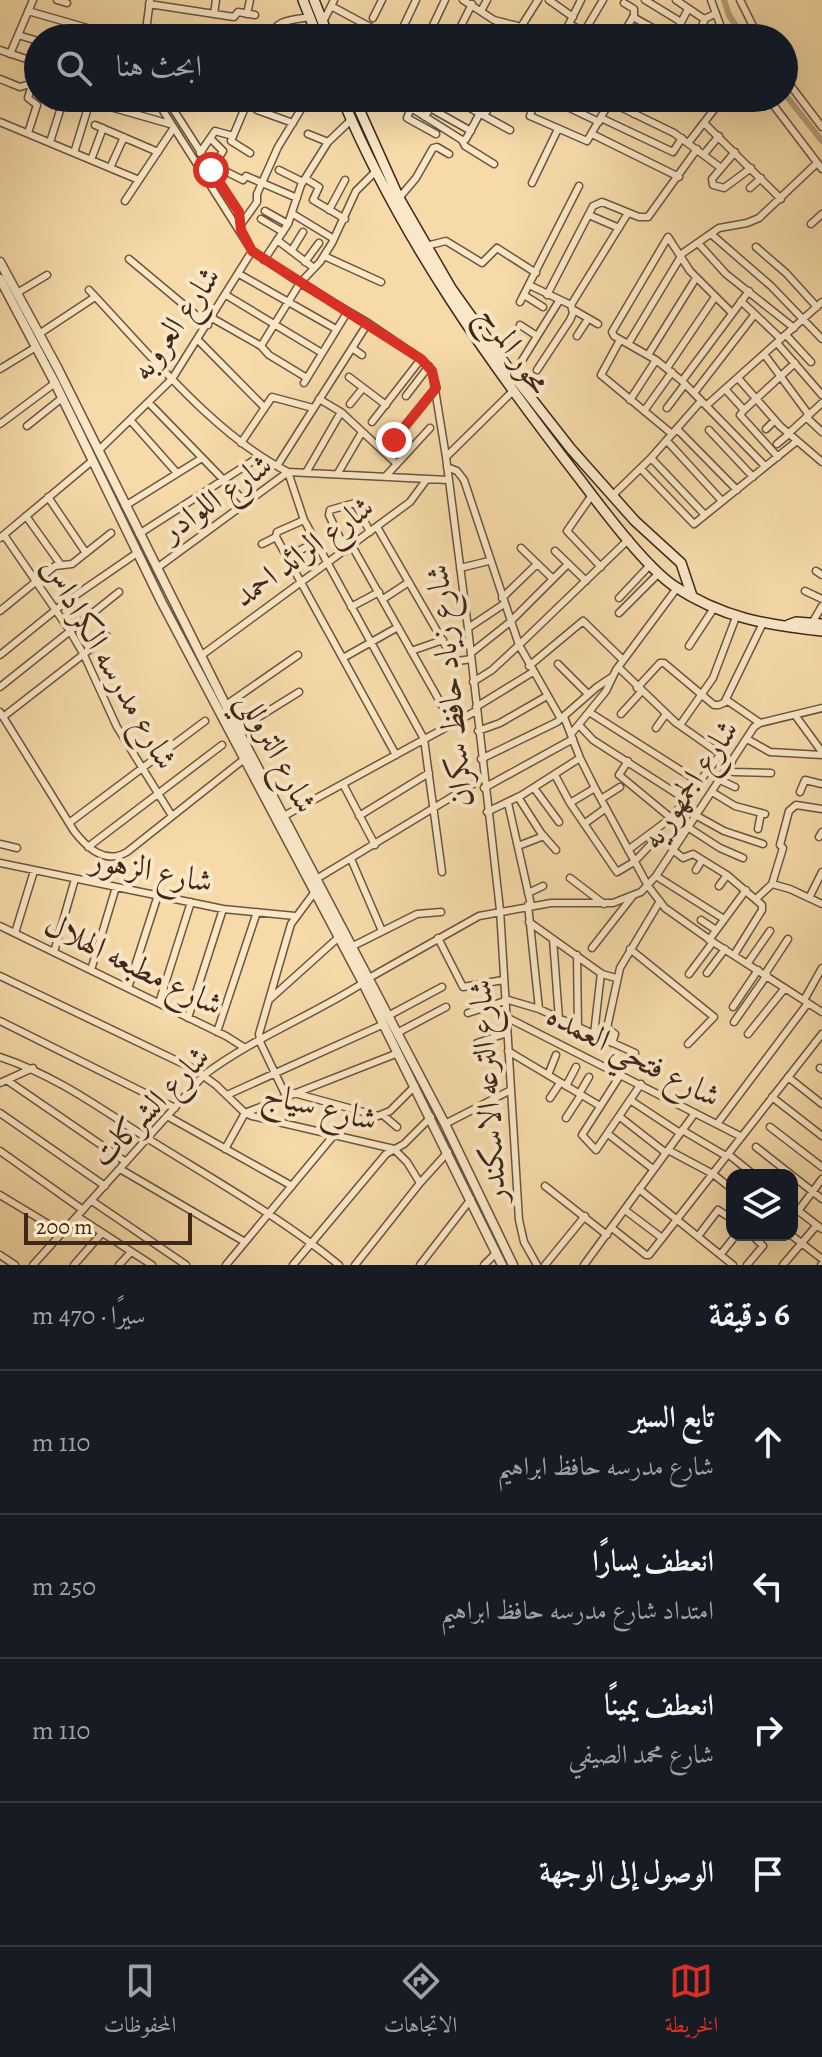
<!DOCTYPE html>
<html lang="ar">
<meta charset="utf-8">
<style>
body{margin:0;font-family:Alegreya,Amiri,serif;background:#20242c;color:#f1f3f6;direction:rtl}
.controls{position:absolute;right:24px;bottom:24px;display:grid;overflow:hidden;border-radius:16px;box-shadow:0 8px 32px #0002}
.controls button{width:72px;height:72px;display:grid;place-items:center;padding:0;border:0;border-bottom:2px solid #363941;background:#171b24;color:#f1f3f6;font:40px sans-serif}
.scale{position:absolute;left:24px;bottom:20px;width:168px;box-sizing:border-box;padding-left:8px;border:4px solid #3f2719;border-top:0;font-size:22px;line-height:28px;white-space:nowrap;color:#3f2719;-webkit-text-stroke:6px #f9e7c7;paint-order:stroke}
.stop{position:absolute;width:24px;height:24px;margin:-18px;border:6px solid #d93025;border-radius:50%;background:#fff}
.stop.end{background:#d93025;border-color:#fff;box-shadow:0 2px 8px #0008}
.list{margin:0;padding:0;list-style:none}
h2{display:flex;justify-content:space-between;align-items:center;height:104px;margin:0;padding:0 32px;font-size:34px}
h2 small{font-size:26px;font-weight:400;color:#9ea1a6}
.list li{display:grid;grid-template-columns:52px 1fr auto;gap:24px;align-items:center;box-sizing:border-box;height:144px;padding:0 32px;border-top:2px solid #363941}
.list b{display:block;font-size:30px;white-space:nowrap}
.list p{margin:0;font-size:26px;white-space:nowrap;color:#9ea1a6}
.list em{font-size:26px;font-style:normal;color:#9ea1a6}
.icon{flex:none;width:44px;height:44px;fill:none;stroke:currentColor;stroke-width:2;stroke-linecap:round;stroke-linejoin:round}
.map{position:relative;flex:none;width:822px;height:1265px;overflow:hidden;direction:ltr}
.search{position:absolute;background:#171b24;box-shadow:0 8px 32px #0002;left:24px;right:24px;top:24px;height:88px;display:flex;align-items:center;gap:20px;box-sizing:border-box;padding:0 28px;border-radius:44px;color:#9ea1a6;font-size:30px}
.sheet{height:680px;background:#171b24}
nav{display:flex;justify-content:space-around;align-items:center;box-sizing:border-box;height:112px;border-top:2px solid #363941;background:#171b24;font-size:22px;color:#9ea1a6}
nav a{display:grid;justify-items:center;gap:4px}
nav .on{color:#d93025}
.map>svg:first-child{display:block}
</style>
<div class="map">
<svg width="822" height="1265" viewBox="0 0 822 1265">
<rect width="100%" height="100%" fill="#f6daa9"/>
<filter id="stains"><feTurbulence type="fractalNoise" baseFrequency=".0025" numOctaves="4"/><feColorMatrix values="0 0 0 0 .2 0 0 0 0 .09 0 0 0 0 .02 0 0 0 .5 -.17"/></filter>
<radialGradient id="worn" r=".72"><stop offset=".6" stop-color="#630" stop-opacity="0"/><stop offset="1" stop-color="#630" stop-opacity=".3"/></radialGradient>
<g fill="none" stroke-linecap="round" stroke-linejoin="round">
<path stroke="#b89d78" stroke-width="6" d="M724 0 729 15 744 38
M784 93 822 141"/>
<defs>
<path id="minor" d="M57 0 67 3
M463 0 494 20 521 27 541 38
M549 0 573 17
M645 0 681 22
M676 0 704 19 715 14
M711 0 725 38
M740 0 759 38
M624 3 634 9V17
M149 4 234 17 238 12 255 15
M331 6 383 34
M28 11 122 38
M481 11 487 0
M214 14 216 0
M247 14 250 0
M373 18 382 0
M323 22 334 0
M569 24 596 38
M521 27 538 0
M146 30 212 38
M584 32 603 0
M676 32 688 38
M18 35 38 41
M352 37 354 38
M145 38 150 0
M259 38 261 30
M270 38C275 19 292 20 310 17
M398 38 416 0
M427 38 445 0
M455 38 472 4
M492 38 499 22
M509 38 515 25
M562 38 581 0
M621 38 633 17 670 38
M642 38 648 25
M673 38 688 9
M697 38 705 19
M0 50 38 63
M10 54 33 0
M784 77 822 127
M0 79 20 87 30 84 38 86
M79 98 170 124
M155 98 252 251 300 283 368 323 421 359 432 371 446 457 468 628 500 910 519 1220 524 1242 537 1265
M166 98 239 212 241 230
M249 98 231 141 250 153
M389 98 416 111 462 140 465 146 494 164
M452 98 510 130
M519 98 534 102
M535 98 530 116 587 141 612 98
M549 98 599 122
M602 98 674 133 721 168
M768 98 822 169
M200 105 203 98
M411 108 407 118 436 134
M430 108 471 131
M257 110 293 123
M634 114 642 98
M484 116 494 98
M425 117 435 98
M601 118 673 152 682 138
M0 122 139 180
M704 123 781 199
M95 125 158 152
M28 133 37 105 28 98 38 63
M308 134 328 142
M592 134 679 177
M211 139 223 151 211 170
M462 140 466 139 480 113
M50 142 64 98
M689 142 723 98
M735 152 712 179 713 185 724 188 751 168
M74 153 90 101
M200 153 215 131 233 136
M704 154 719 136
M91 160 103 128
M110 168 124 137
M279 170 303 182
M216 178 223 170 243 180 246 176 297 198
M306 179 319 187 313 200 345 219
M532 183 558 129
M750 188 761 178
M399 198 416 178 433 148 437 147 449 154
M125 201 173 129
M329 210 345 180
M265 211 288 224
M293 214 334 239
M589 215 619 228
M261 219 283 232
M242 223 257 202V194L278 147 308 98
M811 224 822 214
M711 234 771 286 822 339
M277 240 314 268
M698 243 726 274 794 328
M426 246 446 241 482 263 497 248 536 273
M756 247 786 273 817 307
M292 250 303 232
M324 256 381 282
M129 259 208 325
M264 260 288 224 301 185 328 142 351 120
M305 262 319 243
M239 274 336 329
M529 285 571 305 628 213
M89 290C146 350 214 435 288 472L304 520 424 739 442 872
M17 293 47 275
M226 295 322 353
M524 295 543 307
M547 295 593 206 602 202 639 217H648L697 149
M741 301 781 339
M520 302 579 186
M572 309 598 324
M732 313 690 271 668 237 612 332 614 336 656 360 682 381 765 466
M212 318 261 346 269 355 307 378
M520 325 537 336
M39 334 95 297
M786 335 811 362
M577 336 588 319
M198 340 264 407
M620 340 601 375 672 434
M777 343 822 395
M628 344 683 253 719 228 747 223 759 218 817 163
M261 346 300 283 320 262 332 243 356 191 376 171
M352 348 362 355
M764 354 809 415
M648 355 696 278
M667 368 715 297
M0 369 36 347
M537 370 570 320 573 313 571 305
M513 375 559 301
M349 377 386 405
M738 378 780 426 822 462
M682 381 749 291
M304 383 348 311
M725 389 744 410 740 415 778 457
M694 393 755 314
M406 396 429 366
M319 399 341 412 397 464
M630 400 656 360
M149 403 247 504
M350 404 363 388
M707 405 822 302
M667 408 685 384
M744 410 795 363
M644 411 672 372
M806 417 822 432
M131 421 177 473
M372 422 421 359
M0 424 55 383
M27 426 62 398
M677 429 737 490
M766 429 775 420
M709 430 753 477
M789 433 822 403
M394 440 436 388
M667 441 722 501
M241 443 272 397 313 408
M777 444 789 434
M98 451 172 379 252 251
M446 457 512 392
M651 458 705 515
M277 466 368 323
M447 467 457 471 464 480 519 645 561 719
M641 469 694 524 797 441
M307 471 341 412
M338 473 362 432
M385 477 430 428
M592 495 567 531 601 567
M612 496 651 458 701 401
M48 497 86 553
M125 506 202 458
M26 516 61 565
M304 520 277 532 276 537 396 755
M377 527 452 657 458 661 471 659
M139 534 259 457
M4 535 70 631 84 655 117 727 172 816
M0 538 92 461
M262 544 276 537
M352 546 452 723
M521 548 553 579
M346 551 329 515 330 510 355 503 370 532
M555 551 586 581
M287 557 316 542
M157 568 288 472 448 480
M460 568 489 561
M816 571 822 575
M805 591 822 599
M502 598 537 564
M619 598 651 564
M383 599 409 582
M351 607 379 592
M0 611 55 566 72 564 111 533
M619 613 659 573
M812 623 822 606
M468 628 504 604
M689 646 714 608
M411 651 443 640
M471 653 510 622 568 564
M0 655 63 604 137 553
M202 655 410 502 427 479
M343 658 398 627
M558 664 588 694
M529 666 583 621 623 660
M618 667 675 722 732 762
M473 682 492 670 519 645 629 539
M0 687 119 592
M637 688 660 663H664L714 705H719L728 701 760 723
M725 701 763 623
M226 705 298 655
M476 707 533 672
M0 712 74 831C87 848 105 865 127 852L243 760
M589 712 699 782
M621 714 641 692
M795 715 822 752
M3 717 107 636
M564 717 580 758 595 788 648 886 665 908 713 942 822 1012
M579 725 593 740 685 799
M680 725 713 678 736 617
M656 728 666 714
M238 730 299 692
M478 731 500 723 547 696
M571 734 606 691 616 670 677 588
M747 739 770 752 822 755
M481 759 557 722 597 687 612 677
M628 761 619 775 671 818
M727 770 734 772 771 773
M555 775 570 803 617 872 634 862 656 839 651 833
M720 780 735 787
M343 784 375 845
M484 788 573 739
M534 788 559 822
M712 792 735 806 765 814
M800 792 805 780 822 784
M518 797 541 833 556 850
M601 799 620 787
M508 803 531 905
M570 803 595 788
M487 812 522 795 580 758
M284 816 476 711
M359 816 429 773
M697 816 724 831 763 844
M69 823 205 721
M584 824 606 808
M689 828 720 848 743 858
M758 829 761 813
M819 837 822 832
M0 844 17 848
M518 846 544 836
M88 847 222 745
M628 850 671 818 720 755
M673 850 683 858 693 854 727 875 762 905V910L734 955
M351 859 382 931
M0 863 223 909 295 916
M696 870 702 860
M656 876 724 919
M318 878 483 778
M570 878 604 904
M772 884 790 889 822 904
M719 886 727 875
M528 893 543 886
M809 898 822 872
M756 899 772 884 783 848 780 845 789 811 796 805 822 809
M528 905 539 1009
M701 920 716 930
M529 922 602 974 616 978
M0 926 226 1036 245 1048
M15 933 34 871
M438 938 463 987 503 980
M553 939 559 1019
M709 940 746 890
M353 946 417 914 441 912
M592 948 632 897
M630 949 714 1017 688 1044
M54 952 75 879
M577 955 578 1028
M747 964 770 931
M91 970 116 887
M707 973 725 949
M689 974 713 942
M765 974 788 939
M0 976 194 1069 216 1085 245 1113 252 1116 394 1149 407 1162 420 1183
M369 978 479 916 551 903H613L641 892 656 876 754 727 760 723 822 708
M128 988 158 895
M270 999 339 937
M505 999 539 1009 635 1053
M804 1000 822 968
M159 1003 191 902
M733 1007 758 970
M468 1013 505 1001
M388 1016 442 987
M506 1017 740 1136
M188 1018 223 909
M0 1021 175 1108
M734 1022 767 975
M217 1032 257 912
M397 1033 446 1007
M594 1034 601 973
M748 1034 785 988
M477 1043 507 1033
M612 1043 615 1034 607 1028 620 968 660 901
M508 1051 600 1106
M0 1057C55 1075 101 1109 150 1140 214 1180 280 1217 339 1265
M820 1068 822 1069
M621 1074 582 1135 596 1150 641 1084
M548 1075 556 1055
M788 1077 822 1104
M8 1081 126 1162
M0 1083 33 1068
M566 1086 576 1067
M294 1093 378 1116 390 1111 415 1086
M579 1094 589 1077
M227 1095 384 1024
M286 1096 261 1044 259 1034 291 924 314 893
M772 1097 822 1136
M550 1098 560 1083
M630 1100 680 1133
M0 1113 105 1186
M383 1115 397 1127
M167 1116 292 1186
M620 1117 666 1153
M566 1118 581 1095
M445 1124 509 1091
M717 1124 808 1003
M770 1127 822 1167
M682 1130 726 1156
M608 1134 653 1169
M756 1147 822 1199
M225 1149 245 1113 398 1053
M668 1150 713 1174 732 1189
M0 1151 83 1210
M728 1154 754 1175
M120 1169 245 1242
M545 1186 607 1235
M639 1189 733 1265
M0 1195 63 1233
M92 1201 186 1265
M792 1206 822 1229
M625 1210 662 1238
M798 1211 822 1179
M78 1217 152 1265
M612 1228 646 1255H649L822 1034
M699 1235 718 1210 732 1219
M791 1235 822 1259
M721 1254 736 1235
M0 1255 15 1265
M33 1265 204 1075C253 1038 311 1016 363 983
M74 1265 102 1233
M119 1265 131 1252
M226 1265 334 1135
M293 1265 386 1154 404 1144 431 1117
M355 1265 420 1183 448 1152
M420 1265 471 1199
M484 1265 496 1253
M545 1265 585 1216
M584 1265 695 1113
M747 1265 763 1246 752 1235
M783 1265 817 1225
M821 1265 822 1264"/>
<path id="tertiary" d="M0 262 57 367 238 730 445 1124 513 1265
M0 279 55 383 162 603 363 983 502 1265"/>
<path id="secondary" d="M303 0 318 38
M314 0 329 38
M342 98C401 239 489 362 582 482 604 511 645 566 674 586 722 618 767 625 822 631
M354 98 399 198 451 288 513 375 571 449 635 521 681 563 692 596
M788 625 796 622 822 624"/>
</defs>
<use href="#minor" stroke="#6d543d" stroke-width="9"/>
<use href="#tertiary" stroke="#6d543d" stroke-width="11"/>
<use href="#secondary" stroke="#3f2719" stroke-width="12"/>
<use href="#minor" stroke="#f9e7c7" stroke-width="6"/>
<use href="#tertiary" stroke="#f9e7c7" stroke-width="8"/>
<use href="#secondary" stroke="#f9e7c7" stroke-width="9"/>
</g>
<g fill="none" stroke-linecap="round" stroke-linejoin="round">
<path stroke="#d93025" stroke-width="10" d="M211 170 239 212 241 230 252 251 421 359 432 371 436 388 394 440"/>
</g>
<g text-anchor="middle" stroke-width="8" stroke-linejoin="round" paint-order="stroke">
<g font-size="32" fill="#3f2719" stroke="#f9e7c7">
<text transform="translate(175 323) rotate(-55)" y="11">شارع العروبه</text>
<text transform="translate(515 349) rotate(55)" y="11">محور المرج</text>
<text transform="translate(216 497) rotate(-35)" y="11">شارع اللوادر</text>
<text transform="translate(303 551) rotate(-36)" y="11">شارع الرائد احمد</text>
<text transform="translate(110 663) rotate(60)" y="11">شارع مدرسه الكراداس</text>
<text transform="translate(449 686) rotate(-96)" y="11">شارع زياد حافظ سكران</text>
<text transform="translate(278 752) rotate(62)" y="11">شارع التروللي</text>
<text transform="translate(689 784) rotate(-56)" y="11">شارع الجمهوريه</text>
<text transform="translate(152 870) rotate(11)" y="11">شارع الزهور</text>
<text transform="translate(134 964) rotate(26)" y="11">شارع مطبعه الهلال</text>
<text transform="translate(634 1055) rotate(27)" y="11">شارع فتحي العمده</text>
<text transform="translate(487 1091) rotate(-94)" y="11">شارع الترعه الاسكندر</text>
<text transform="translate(150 1106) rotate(-46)" y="11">شارع الشركات</text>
<text transform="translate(320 1106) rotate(14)" y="11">شارع سياج</text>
</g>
</g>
<rect width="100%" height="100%" filter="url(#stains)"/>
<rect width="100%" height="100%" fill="url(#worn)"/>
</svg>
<div class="controls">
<button><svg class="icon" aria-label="layers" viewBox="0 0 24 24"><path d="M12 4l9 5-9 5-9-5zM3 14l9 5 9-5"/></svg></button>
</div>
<div class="scale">200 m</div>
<div class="stop" style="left:211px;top:170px"></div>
<div class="stop end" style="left:394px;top:440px"></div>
<div class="search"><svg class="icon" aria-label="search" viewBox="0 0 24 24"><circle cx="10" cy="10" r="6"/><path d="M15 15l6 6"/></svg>ابحث هنا</div>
</div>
<section class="sheet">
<h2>6 دقيقة<small>سيرًا · 470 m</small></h2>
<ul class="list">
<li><svg class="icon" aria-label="ahead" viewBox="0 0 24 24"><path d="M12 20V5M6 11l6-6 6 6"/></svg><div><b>تابع السير</b><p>شارع مدرسه حافظ ابراهيم</p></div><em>110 m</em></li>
<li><svg class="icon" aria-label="left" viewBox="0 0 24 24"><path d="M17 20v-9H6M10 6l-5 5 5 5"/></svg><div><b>انعطف يسارًا</b><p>امتداد شارع مدرسه حافظ ابراهيم</p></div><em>250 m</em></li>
<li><svg class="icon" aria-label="right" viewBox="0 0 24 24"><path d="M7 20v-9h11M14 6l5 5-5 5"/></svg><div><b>انعطف يمينًا</b><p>شارع محمد الصيفي</p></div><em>110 m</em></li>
<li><svg class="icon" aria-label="arrive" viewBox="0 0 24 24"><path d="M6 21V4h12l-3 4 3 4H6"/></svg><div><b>الوصول إلى الوجهة</b></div></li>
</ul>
</section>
<nav>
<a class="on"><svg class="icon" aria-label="map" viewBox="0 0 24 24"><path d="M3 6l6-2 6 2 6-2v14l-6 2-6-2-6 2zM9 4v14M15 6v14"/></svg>الخريطة</a>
<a><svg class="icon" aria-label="directions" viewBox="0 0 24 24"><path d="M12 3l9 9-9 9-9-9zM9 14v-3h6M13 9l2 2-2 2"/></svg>الاتجاهات</a>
<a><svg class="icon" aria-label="saved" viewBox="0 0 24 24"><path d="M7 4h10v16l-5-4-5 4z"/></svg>المحفوظات</a>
</nav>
